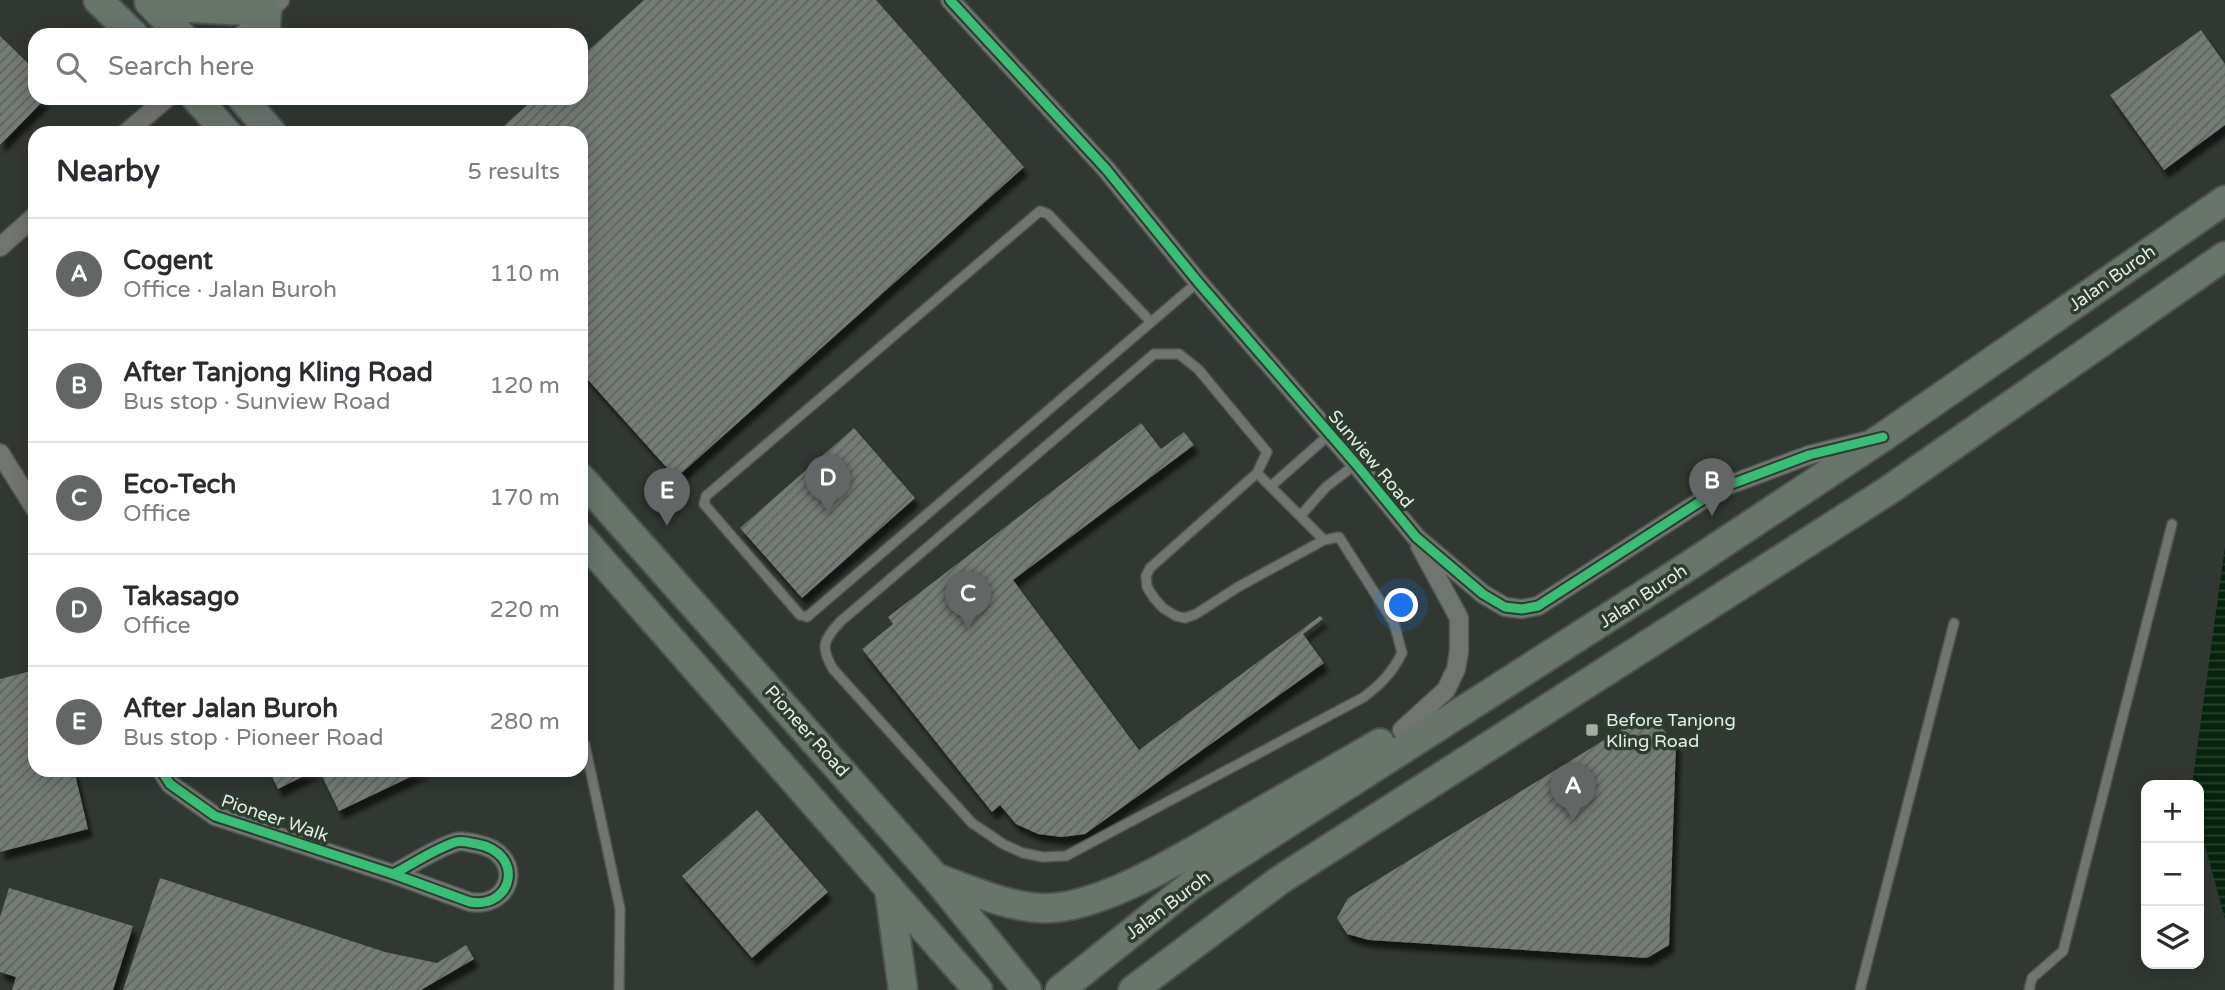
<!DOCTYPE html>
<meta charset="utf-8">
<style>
body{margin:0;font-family:"Varela Round",sans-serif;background:#f2f2f3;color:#2b2b33}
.controls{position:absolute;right:21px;bottom:21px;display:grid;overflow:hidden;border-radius:14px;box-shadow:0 4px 18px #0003}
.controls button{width:63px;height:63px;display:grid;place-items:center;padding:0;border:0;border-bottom:2px solid #e1e1e2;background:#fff;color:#2b2b33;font:35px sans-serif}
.you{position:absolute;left:1402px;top:606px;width:24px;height:24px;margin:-18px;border:5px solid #fff;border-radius:50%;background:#1a73e8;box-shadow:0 0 0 10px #1a73e833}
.badge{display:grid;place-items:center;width:46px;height:46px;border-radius:50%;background:#626666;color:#fff;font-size:23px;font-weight:700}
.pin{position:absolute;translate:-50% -58px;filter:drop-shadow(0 2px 4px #0008)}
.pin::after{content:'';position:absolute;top:37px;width:24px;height:21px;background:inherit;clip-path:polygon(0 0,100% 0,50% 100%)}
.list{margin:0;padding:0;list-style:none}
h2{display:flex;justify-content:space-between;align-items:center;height:91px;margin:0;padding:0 28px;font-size:30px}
h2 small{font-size:23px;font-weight:400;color:#7c7c81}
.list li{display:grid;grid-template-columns:46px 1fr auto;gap:21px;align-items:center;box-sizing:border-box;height:112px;padding:0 28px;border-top:2px solid #e1e1e2}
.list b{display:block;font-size:26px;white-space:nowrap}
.list p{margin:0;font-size:23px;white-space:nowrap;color:#7c7c81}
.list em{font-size:23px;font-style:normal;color:#7c7c81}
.icon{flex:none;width:38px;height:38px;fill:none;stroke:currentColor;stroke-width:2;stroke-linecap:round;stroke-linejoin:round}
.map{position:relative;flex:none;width:2225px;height:990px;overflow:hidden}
.search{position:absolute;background:#fff;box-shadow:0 4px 18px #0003;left:28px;top:28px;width:560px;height:77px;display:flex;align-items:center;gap:18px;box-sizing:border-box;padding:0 24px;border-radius:21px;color:#7c7c81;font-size:26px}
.panel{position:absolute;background:#fff;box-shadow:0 4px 18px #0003;left:28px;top:126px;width:560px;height:651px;border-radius:21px}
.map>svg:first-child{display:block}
</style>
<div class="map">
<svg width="2225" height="990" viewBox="0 0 2225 990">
<defs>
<pattern id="water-rules" width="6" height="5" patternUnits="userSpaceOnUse" patternTransform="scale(1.75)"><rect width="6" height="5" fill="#07230d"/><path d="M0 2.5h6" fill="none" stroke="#2b4330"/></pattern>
<pattern id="building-hatch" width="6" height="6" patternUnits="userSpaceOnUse" patternTransform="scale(1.75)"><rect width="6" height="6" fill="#747b75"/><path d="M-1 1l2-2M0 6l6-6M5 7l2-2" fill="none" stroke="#5e645f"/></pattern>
<filter id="shadow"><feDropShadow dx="4.5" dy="8" stdDeviation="2" flood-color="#0009"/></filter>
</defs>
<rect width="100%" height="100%" fill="#303831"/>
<path fill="url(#water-rules)" d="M2225 547V919L2199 823V785H2192Z"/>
<path fill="url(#building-hatch)" filter="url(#shadow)" d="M644 0H876L1024 167 676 478 581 372V133H496L535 98H581V57Z
M2201 30 2225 64V125L2164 170 2110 95Z
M0 36 35 70V98H46L0 145Z
M1141 423 1161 449 1184 432 1194 445 1013 580 1139 750 1320 616 1323 619 1303 634 1324 663 1085 834 1062 837 1038 834 1016 824 1000 805 992 812 862 649 893 624 888 617Z
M854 428 915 498 802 598 740 528Z
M35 670V770H74L88 829 0 852V679Z
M1630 724 1662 728 1676 744 1669 945 1647 958 1369 940 1347 934 1337 918 1348 898Z
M269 770H316L278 789Z
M319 770H425L339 811Z
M757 810 828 892 752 958 682 876Z
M160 878 385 952 437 963 466 945 474 959 421 990H123Z
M9 888 133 926 113 990H12L16 977 0 972V917Z"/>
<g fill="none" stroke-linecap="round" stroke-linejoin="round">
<defs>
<path id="service" d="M1151 322 1048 214 1040 211 706 496 704 504 800 615 807 617 1198 282
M1257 473 1150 568 1146 576 1147 587 1154 598 1163 608 1176 616 1185 618 1196 614 1238 587 1324 540 1339 537 1394 623 1402 653C1392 673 1381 684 1364 697L1066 856 1043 857 1023 853 1003 844 972 823 833 669C820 647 823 640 841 621L1154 354H1179L1198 369 1267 452 1257 473 1324 540
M1271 486 1330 434
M1301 515 1326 487 1356 464
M585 745 620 909 619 990
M1860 990 1954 623
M2029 990 2032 978 2063 951 2172 524"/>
<path id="minor" d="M950 0 1106 169 1198 282 1356 464 1416 537 1483 594 1505 607 1522 609 1538 606 1721 488 1809 455 1866 441
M242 35 280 0
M126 133 167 98
M0 247 35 216
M0 453 35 509
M1402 730 1446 690 1456 669 1459 651V618L1420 546
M161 770 170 784 215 816 393 874 470 902C514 909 525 853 477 844 470 843 462 840 456 842 434 849 413 864 393 874"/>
<path id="primary" d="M98 0 134 35
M149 2 181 35
M153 6 267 12 265 35
M196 98 227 133
M242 98 272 133
M581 478 936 878 1027 990
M581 537 978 990
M937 878C970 890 1005 906 1040 908 1100 912 1194 850 1245 821 1290 795 1335 769 1380 743
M889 888 903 990
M1060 990 1191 885 1690 565 1883 437 2225 200
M1133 990 1280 880 1889 490 2225 256"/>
</defs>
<use href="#service" stroke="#4d544e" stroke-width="12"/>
<use href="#minor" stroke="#4d544e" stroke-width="21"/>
<use href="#primary" stroke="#4d544e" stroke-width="32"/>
<use href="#service" stroke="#707570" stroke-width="9"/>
<use href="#minor" stroke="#707570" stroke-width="18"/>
<use href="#primary" stroke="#67756a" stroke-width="28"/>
<defs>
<path id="cycleway" d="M950 0 1106 169 1198 282 1356 464 1416 537 1483 594 1505 607 1522 609 1538 606 1721 488 1809 455 1883 437
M161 770 170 784 215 816 393 874 470 902C514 909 525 853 477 844 470 843 462 840 456 842 434 849 413 864 393 874"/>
</defs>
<use href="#cycleway" stroke="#2c3c2e" stroke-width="13"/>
<use href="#cycleway" stroke="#3abd76" stroke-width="9"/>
</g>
<rect fill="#a5aea5" stroke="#2c3c2e" stroke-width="2.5" x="1585" y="723" width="14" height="14" rx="3.5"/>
<g text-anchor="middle" stroke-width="7" stroke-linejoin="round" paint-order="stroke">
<g font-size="18" fill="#e4ede4" stroke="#2c3c2e">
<text transform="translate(2112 278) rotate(-35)" y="6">Jalan Buroh</text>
<text transform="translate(1371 459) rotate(50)" y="6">Sunview Road</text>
<text transform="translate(1643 596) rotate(-33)" y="6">Jalan Buroh</text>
<text transform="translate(807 731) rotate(48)" y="6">Pioneer Road</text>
<text transform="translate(275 818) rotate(19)" y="6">Pioneer Walk</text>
<text transform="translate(1168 905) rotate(-37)" y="6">Jalan Buroh</text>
</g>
<g font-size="18" fill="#e4ede4" stroke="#2c3c2e" text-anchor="start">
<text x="1606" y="726">Before Tanjong<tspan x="1606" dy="21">Kling Road</tspan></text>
</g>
</g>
</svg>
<div class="controls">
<button>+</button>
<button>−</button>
<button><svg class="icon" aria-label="layers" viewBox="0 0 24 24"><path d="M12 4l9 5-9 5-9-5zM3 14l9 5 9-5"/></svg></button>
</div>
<div class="you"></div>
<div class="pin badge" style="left:1573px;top:821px">A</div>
<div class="pin badge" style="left:1712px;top:516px">B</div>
<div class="pin badge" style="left:968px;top:629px">C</div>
<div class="pin badge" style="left:828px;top:513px">D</div>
<div class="pin badge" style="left:667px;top:526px">E</div>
<div class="search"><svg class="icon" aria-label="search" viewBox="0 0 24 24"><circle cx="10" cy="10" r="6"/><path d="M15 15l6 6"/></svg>Search here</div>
<section class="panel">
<h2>Nearby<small>5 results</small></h2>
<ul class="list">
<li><span class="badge">A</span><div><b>Cogent</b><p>Office · Jalan Buroh</p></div><em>110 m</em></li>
<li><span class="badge">B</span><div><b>After Tanjong Kling Road</b><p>Bus stop · Sunview Road</p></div><em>120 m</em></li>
<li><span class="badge">C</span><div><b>Eco-Tech</b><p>Office</p></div><em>170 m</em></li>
<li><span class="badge">D</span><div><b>Takasago</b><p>Office</p></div><em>220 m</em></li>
<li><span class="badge">E</span><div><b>After Jalan Buroh</b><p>Bus stop · Pioneer Road</p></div><em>280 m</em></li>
</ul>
</section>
</div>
